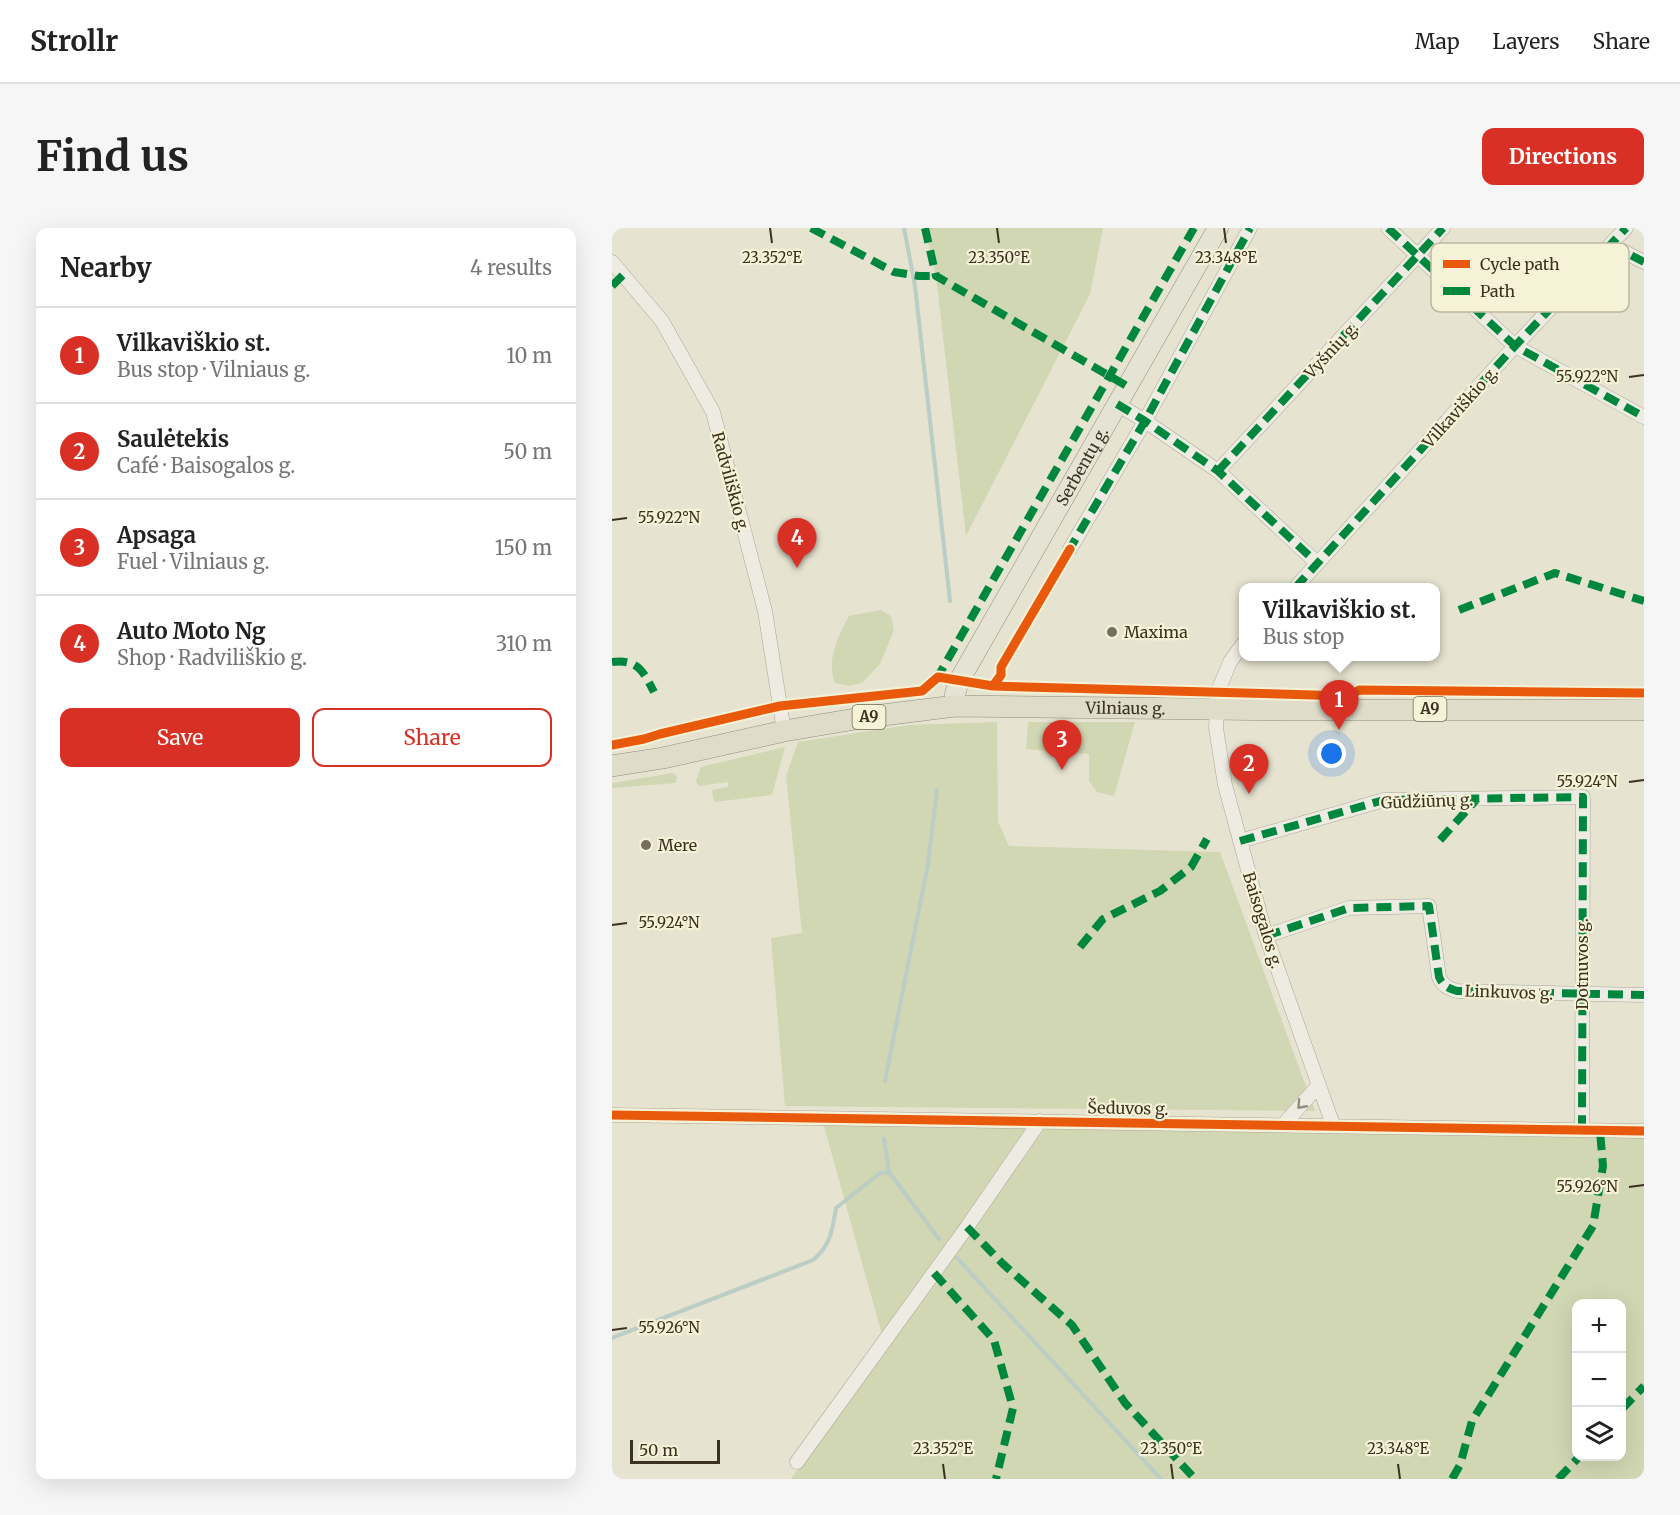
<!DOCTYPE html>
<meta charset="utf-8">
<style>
body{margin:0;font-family:Merriweather,serif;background:#f6f6f6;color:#222}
.controls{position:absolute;right:18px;bottom:18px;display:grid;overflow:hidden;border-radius:12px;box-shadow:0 6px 24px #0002}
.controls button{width:54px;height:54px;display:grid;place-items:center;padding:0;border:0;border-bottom:2px solid #e0e0e0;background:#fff;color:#222;font:30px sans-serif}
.scale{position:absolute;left:18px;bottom:15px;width:90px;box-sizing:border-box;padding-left:6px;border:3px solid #3b3120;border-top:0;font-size:16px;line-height:21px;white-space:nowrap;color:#3b3120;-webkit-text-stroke:4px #f6f2d7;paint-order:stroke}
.you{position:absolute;left:720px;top:526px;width:21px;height:21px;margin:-15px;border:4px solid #fff;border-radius:50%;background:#1a73e8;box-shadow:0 0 0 9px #1a73e833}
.badge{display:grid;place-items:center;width:39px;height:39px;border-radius:50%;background:#d93025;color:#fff;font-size:20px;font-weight:700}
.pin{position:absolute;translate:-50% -50px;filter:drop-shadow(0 2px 3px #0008)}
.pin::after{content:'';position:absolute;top:32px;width:21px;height:18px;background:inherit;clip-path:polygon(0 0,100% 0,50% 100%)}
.popup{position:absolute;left:627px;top:355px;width:201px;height:78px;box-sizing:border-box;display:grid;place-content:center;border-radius:12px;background:#fff;filter:drop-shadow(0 2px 4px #0005);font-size:20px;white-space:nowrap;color:#767676}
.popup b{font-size:22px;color:#222}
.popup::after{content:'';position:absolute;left:50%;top:100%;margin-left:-12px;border:12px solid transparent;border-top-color:#fff}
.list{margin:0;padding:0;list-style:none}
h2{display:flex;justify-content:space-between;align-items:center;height:78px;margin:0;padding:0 24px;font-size:26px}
h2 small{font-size:20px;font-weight:400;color:#767676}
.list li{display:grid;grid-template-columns:39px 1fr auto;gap:18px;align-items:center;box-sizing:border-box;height:96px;padding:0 24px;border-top:2px solid #e0e0e0}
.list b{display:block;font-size:22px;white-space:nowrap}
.list p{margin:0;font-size:20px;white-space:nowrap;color:#767676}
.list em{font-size:20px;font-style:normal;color:#767676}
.actions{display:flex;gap:12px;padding:18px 24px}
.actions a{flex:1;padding:14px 0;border:2px solid #d93025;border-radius:12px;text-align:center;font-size:21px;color:#d93025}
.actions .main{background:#d93025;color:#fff}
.icon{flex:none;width:33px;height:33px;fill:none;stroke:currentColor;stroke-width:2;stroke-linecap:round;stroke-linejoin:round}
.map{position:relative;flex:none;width:1032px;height:1251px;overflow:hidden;border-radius:12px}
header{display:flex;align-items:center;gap:36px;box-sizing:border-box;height:84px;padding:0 30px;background:#fff;border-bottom:2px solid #e0e0e0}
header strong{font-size:28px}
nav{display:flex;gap:33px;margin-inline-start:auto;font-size:21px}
.intro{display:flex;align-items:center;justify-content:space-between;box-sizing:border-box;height:144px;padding:0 36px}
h1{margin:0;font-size:42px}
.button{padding:15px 27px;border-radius:12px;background:#d93025;color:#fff;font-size:21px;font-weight:700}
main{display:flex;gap:36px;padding:0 36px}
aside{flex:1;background:#fff;border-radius:12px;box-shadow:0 6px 24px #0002}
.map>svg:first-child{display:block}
</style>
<header>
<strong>Strollr</strong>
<nav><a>Map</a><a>Layers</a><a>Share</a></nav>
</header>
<div class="intro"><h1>Find us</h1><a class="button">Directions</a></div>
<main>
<aside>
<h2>Nearby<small>4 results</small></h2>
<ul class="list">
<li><span class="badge">1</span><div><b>Vilkaviškio st.</b><p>Bus stop · Vilniaus g.</p></div><em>10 m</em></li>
<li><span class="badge">2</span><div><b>Saulėtekis</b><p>Café · Baisogalos g.</p></div><em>50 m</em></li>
<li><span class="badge">3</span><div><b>Apsaga</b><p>Fuel · Vilniaus g.</p></div><em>150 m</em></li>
<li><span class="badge">4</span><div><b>Auto Moto Ng</b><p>Shop · Radviliškio g.</p></div><em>310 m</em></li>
</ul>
<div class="actions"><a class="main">Save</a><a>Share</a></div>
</aside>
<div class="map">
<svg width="1032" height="1251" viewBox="0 0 1032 1251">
<rect width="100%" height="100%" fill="#e6e3d0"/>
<path fill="#d1d7b3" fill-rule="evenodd" d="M313 0H491L478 66 354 308 324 48Z
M269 382 279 388 282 402 268 436 250 455 238 458 223 455C214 434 226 407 237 388Z
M385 494 386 594 397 618 608 624 703 883 173 878 159 710 190 705 174 548 186 514 297 497Z
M416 494H523L502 568 485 564 477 553V526L414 521Z
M173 519 160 567 102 574 100 562 116 559V554L86 558 84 553 89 539Z
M61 545 65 548 64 555 0 560V555Z
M210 891 1032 903V1251H179L272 1114ZM964 1076H1010V1228H964Z"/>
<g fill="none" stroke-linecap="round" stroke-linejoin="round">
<path stroke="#bbcdc4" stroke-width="4" d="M292 0 303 58 338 373
M273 853 316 636 325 562
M272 911 277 944 327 1011
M345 1030 549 1251
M0 1110 201 1032C219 1017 220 1003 224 980L268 945 277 944"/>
<defs>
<path id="minor" d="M776 0 903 118 1032 189
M999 17 1032 34
M0 34 50 93 101 184 153 383 172 503
M505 176 533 193 606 243 705 335
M606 243 831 0
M458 321 533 193 638 0
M683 360 903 118 1014 0
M631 416 618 434 606 463 604 500 613 557 654 708 721 897
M628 613 772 572 971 569 970 902
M654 708 737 680 817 678 827 749C831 758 836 760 845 763L1032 767
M0 887 1032 903
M671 897 707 857
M185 1234 355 999 428 893"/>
<g id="primary">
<path id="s1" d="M343 478V466L347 453 606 0"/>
</g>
<g id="trunk">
<path id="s2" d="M0 538 51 530 172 503 255 489 343 478 678 482H1032"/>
</g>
</defs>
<use href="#minor" stroke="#aca798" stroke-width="15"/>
<use href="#primary" stroke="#918d7f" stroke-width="21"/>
<use href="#trunk" stroke="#918d7f" stroke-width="22"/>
<use href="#minor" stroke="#eeece2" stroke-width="14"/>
<use href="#primary" stroke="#e5e3d3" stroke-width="20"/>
<use href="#trunk" stroke="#dfdcca" stroke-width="21"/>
<path stroke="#00873e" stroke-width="8" stroke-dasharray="15 8" stroke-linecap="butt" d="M199 0 282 44 307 48H324
M313 0 324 48 515 158
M776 0 903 118 1032 189
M999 17 1032 34
M0 58 11 47
M505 176 533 193 606 243 705 335
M606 243 831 0
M456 324 533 193 638 0
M683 360 903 118 1014 0
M847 382 943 345 1032 373
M0 434C26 431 31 443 42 464
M324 452 582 0
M828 612 865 571
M628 613 772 572 971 569 970 902
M654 708 737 680 817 678 827 749C831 758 836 760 845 763L1032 767
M468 719 491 691 548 663 579 639 595 611
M355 999 391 1036 460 1097 513 1175 583 1251
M322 1045 382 1112 401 1180 384 1251
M1010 1181 1032 1158
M840 1251 848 1237 860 1193 981 998 991 938 988 903
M946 1251 968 1228"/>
<defs>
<path id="cycleway" d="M381 458 389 447V439L458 321
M0 517 32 511 48 506 168 478 310 463 326 449 381 458 737 468 747 462 1032 465
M0 887 1032 903"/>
</defs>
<use href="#cycleway" stroke="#f6f2d7" stroke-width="13"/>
<use href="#cycleway" stroke="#e8590c" stroke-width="9"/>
</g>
<defs><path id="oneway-chevron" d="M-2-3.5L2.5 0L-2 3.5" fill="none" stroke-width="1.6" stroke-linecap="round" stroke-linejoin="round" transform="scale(1.5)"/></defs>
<use stroke="#948e81" href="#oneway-chevron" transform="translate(689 877) rotate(132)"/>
<path fill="none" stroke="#3b3120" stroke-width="2" d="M158 0 160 15M385 0 387 15M612 0 614 15M1017 149 1032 147M0 292 15 290M1017 554 1032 552M0 697 15 695M1017 959 1032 957M0 1102 15 1100M331 1236 333 1251M559 1236 561 1251M786 1236 788 1251"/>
<g fill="#776f5e" stroke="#f6f2d7" stroke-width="2">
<circle cx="500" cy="404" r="6"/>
<circle cx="34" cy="617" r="6"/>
</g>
<g text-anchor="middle" stroke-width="4.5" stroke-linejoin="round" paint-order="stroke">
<g fill="#f6f2d7" stroke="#736b57" stroke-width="1.5">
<rect x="801.5" y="469" width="33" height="24" rx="4.5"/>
<rect x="240.5" y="477" width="33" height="24" rx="4.5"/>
</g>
<g font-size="15" font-weight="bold" fill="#3b3120">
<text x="818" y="486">A9</text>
<text x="257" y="494">A9</text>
</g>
<g font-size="16" fill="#3b3120" stroke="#f6f2d7">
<text transform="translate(719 122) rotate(-47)" y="6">Vyšnių g.</text>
<text transform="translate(848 179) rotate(-48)" y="6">Vilkaviškio g.</text>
<text dy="6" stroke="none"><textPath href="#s1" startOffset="273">Serbentų g.</textPath></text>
<text transform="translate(119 254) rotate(75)" y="6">Radviliškio g.</text>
<text dy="6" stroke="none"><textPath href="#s2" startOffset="519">Vilniaus g.</textPath></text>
<text transform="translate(815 573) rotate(-2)" y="6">Gūdžiūnų g.</text>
<text transform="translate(651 692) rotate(73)" y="6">Baisogalos g.</text>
<text transform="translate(970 736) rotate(-90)" y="6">Dotnuvos g.</text>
<text transform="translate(897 764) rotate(2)" y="6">Linkuvos g.</text>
<text transform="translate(516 880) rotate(1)" y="6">Šeduvos g.</text>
</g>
<g font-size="16" fill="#3b3120" stroke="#f6f2d7" text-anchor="start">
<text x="512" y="410">Maxima</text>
<text x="46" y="623">Mere</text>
</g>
</g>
<rect x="819" y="15" width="198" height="69" rx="9" fill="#f6f2d7" stroke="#beb8a0" stroke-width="1.5"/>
<rect x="831" y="32" width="27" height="8" fill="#e8590c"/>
<rect x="831" y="59" width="27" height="8" fill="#00873e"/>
<g font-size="16" fill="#3b3120">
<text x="868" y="42">Cycle path</text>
<text x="868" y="69">Path</text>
</g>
<g font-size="15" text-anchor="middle" fill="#3b3120" stroke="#f6f2d7" stroke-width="4.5" stroke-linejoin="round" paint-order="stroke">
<text x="160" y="35">23.352°E</text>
<text x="387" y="35">23.350°E</text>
<text x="614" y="35">23.348°E</text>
<text x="975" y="154">55.922°N</text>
<text x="57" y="295">55.922°N</text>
<text x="975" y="559">55.924°N</text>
<text x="57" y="700">55.924°N</text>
<text x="975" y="964">55.926°N</text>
<text x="57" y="1105">55.926°N</text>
<text x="331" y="1226">23.352°E</text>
<text x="559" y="1226">23.350°E</text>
<text x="786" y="1226">23.348°E</text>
</g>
</svg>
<div class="controls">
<button>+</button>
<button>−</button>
<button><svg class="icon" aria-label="layers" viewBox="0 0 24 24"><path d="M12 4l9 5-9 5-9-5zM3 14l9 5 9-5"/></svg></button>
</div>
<div class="scale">50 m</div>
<div class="you"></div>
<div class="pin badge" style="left:727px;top:502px">1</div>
<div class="popup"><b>Vilkaviškio st.</b>Bus stop</div>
<div class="pin badge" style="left:637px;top:566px">2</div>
<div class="pin badge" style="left:450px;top:542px">3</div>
<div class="pin badge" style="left:185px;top:340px">4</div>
</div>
</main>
